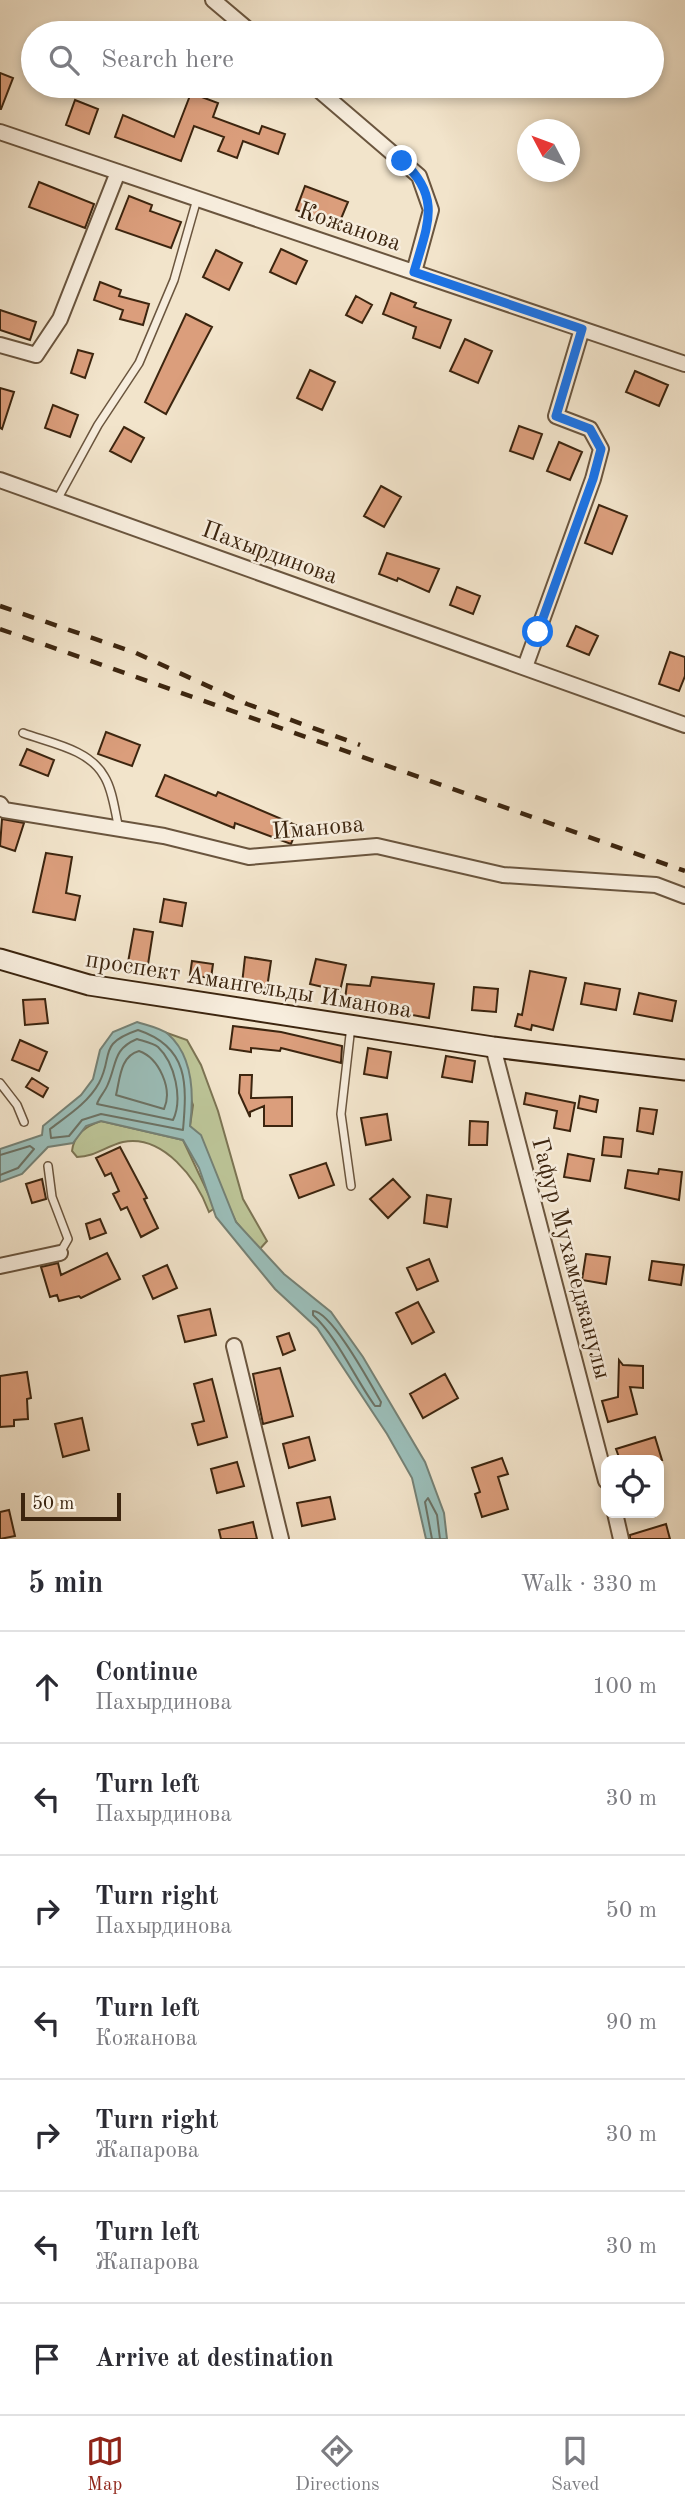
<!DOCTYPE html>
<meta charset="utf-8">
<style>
body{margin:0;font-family:"Old Standard TT",serif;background:#f2f2f3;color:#2b2b33}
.controls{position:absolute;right:21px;bottom:21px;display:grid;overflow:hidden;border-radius:14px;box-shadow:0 4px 10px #0003}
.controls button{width:63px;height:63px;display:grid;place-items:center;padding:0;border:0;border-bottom:2px solid #e1e1e2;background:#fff;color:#2b2b33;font:35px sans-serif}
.compass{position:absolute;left:517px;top:119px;width:63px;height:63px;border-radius:50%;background:#fff;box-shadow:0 4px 10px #0003;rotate:311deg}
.scale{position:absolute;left:21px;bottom:18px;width:100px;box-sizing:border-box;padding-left:7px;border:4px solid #3c250f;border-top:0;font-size:19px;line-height:24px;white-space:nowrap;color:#3c250f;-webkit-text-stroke:5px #f7eddd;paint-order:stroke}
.stop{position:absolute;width:21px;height:21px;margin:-16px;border:5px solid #1a73e8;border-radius:50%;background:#fff}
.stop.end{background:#1a73e8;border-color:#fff;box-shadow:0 2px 7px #0008}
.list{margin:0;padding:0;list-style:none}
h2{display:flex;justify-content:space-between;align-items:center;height:91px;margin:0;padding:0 28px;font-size:30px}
h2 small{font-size:23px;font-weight:400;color:#7c7c81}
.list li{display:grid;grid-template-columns:46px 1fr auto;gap:21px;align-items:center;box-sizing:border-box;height:112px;padding:0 28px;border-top:2px solid #e1e1e2}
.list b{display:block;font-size:26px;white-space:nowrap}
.list p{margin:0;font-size:23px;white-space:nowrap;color:#7c7c81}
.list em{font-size:23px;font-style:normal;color:#7c7c81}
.icon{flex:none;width:38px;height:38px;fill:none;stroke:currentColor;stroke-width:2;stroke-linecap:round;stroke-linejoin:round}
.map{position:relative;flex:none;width:685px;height:1539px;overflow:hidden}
.search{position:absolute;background:#fff;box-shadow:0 4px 10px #0003;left:21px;right:21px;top:21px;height:77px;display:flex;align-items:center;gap:18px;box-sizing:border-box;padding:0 24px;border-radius:38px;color:#7c7c81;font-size:26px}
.sheet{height:875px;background:#fff}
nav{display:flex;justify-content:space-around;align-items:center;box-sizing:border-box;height:98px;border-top:2px solid #e1e1e2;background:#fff;font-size:19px;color:#7c7c81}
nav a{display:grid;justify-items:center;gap:4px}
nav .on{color:#8f2418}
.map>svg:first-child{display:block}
</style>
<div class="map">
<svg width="685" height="1539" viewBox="0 0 685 1539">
<rect width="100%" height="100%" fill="#f2e4cb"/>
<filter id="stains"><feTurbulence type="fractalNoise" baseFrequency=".00286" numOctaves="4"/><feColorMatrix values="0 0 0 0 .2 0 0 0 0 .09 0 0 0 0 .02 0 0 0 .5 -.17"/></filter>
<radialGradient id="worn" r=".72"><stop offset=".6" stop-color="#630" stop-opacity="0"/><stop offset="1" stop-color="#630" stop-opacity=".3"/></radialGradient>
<path fill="#bcc497" stroke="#7c7453" stroke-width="2" d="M167 1033 187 1040 201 1065 218 1111 243 1199 267 1241 259 1250 236 1222 190 1126 193 1105Z
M101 1121 183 1140 215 1208 209 1212C197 1179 163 1134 123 1142 106 1146 95 1157 77 1157L72 1151C74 1134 86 1126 101 1121Z"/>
<path fill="#9bbeb9" stroke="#758175" stroke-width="2" d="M137 1022C146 1025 161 1028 168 1034 193 1056 194 1095 190 1126L201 1135 236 1222 284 1274 331 1312 363 1357 425 1462 444 1513 447 1539H426L412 1478 387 1434 317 1328 275 1289 216 1217 199 1168 183 1140 101 1121 86 1126 73 1143 48 1147 22 1174 0 1182V1149L42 1135 43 1126 81 1095 93 1079 100 1050 113 1032Z"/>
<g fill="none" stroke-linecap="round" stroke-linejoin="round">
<path stroke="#6c7264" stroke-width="2" d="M138 1030C189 1047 187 1084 183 1130L101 1114 82 1120 69 1136 51 1138 50 1129C67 1116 88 1103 99 1083 114 1055 97 1044 138 1030Z
M137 1039C143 1041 153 1043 158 1047 175 1063 183 1099 173 1120L97 1104C99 1097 105 1092 108 1084 117 1063 113 1049 137 1039Z
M139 1051C159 1058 173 1089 164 1109L116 1095C120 1079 120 1056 139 1051Z
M0 1155 30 1146 34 1149 18 1168 0 1175
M313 1311C331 1311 370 1383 381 1402L380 1406H375C354 1377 338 1338 313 1315Z
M432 1539 425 1502 428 1498 437 1515 440 1539"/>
</g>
<path fill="#db9e7c" stroke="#3c250f" stroke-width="2" d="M0 73 13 78 1 109H0Z
M191 93 218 103 213 117 259 134 262 126 285 134 278 154 243 141 237 158 218 151 224 137 194 126 181 161 115 137 123 115 174 137Z
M75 100 98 109 89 134 66 125Z
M39 182 94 204 85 228 29 207Z
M305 186 348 202 338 226 296 210Z
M129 196 152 205 150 211 181 222 171 248 116 229Z
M281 249 307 261 296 284 270 272Z
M216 250 242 263 229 290 203 277Z
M100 282 121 290 119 296 149 304 143 325 120 319 123 310 94 300Z
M391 293 416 303 414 307 451 320 440 348 413 338 416 327 383 314Z
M356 296 372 305 362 323 346 315Z
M0 310 36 322 30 340 0 330Z
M186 314 212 327 166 414 145 402Z
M465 339 492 351 478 383 450 371Z
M78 350 93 354 85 378 71 373Z
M310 370 335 382 322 410 297 398Z
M635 371 668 385 659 406 626 392Z
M0 388 14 392 2 429 0 428Z
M53 405 78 415 70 437 45 428Z
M519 426 542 434 533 459 510 451Z
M124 427 144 438 131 462 110 451Z
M559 442 582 452 570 480 547 471Z
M381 486 401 497 384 527 364 516Z
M599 505 627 516 612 554 585 543Z
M387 553 439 569 429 592 398 578 397 581 379 574Z
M457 587 480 596 473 614 450 605Z
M576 626 598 636 589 655 567 646Z
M670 652 685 657V676L679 691 659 684Z
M106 732 140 745 132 766 98 754Z
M27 749 54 760 48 776 20 765Z
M165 775 216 796 218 792 298 826 291 844 235 823 234 828 156 796Z
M2 819 24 823 15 851 0 846Z
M46 853 72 857 66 893 80 896 75 920 33 912Z
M164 899 186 903 182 926 160 922Z
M134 929 153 932 147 971 127 968Z
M245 957 271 961 267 988 242 984Z
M316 959 346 965 340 991 310 984Z
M192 961 213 964 211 978 190 975Z
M530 971 566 978 553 1030 532 1025 531 1030 515 1026 518 1014 522 1015Z
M372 977 434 984 429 1018 390 1011V1008L367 1002 345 999 347 984 370 986Z
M585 983 620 989 616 1010 581 1004Z
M474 987 498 989 496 1012 472 1010Z
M639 993 676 1001 672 1021 634 1014Z
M45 999 48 1023 25 1025 23 1000Z
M233 1026 281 1032 342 1046 341 1063 281 1048 280 1051 251 1048V1052L230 1049Z
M20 1040 47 1052 39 1071 12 1060Z
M368 1048 391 1052 387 1078 364 1074Z
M446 1056 475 1061 472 1082 442 1077Z
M240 1075H252L251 1098 292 1097V1126H264V1106L250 1112V1117L239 1093Z
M32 1078 48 1088 43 1097 26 1087Z
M526 1093 575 1103 570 1131 554 1128 557 1111 524 1104Z
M580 1096 598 1100 596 1112 578 1108Z
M640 1108 657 1110 653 1134 637 1131Z
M387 1114 391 1140 366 1145 361 1118Z
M470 1121 488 1122 487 1145H469Z
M604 1137 623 1139 621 1157 602 1155Z
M120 1147 147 1198 144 1199 158 1228 141 1237 127 1207 121 1210 113 1194 119 1191 111 1173 105 1176 96 1158Z
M568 1154 594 1159 590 1181 564 1177Z
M326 1163 334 1185 299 1198 290 1175Z
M659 1169 682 1172 679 1200 625 1188 628 1170 658 1174Z
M42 1179 46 1199 32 1203 26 1184Z
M393 1179 410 1197 388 1218 370 1199Z
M427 1195 451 1199 447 1227 424 1223Z
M100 1219 106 1233 90 1239 86 1224Z
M107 1253 120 1279 81 1298 79 1296 59 1301 57 1295 50 1297 41 1267 58 1263 61 1275Z
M586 1254 610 1257 606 1284 582 1280Z
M429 1259 438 1281 417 1290 407 1268Z
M652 1261 684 1265 681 1285 649 1280Z
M167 1265 177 1288 153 1299 143 1276Z
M418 1302 434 1332 412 1344 396 1313Z
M210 1309 216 1335 185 1342 178 1316Z
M289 1333 295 1350 283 1355 277 1337Z
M619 1360 623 1365 643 1366V1388L630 1387 637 1414 608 1422 602 1401 618 1397Z
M280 1368 293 1416 263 1424 253 1374Z
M27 1372 31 1398 27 1399 28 1419 14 1420V1426L0 1427V1376Z
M445 1374 458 1398 423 1418 410 1394Z
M212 1379 227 1437 198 1445 192 1424 204 1421 194 1384Z
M82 1418 89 1450 63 1457 55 1424Z
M309 1437 315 1460 289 1468 283 1444Z
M655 1437 662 1460H620L616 1449Z
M502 1458 508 1474 498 1477 508 1509 482 1517 475 1494 480 1492 472 1468Z
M237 1462 244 1486 217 1493 211 1469Z
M330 1497 335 1519 302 1526 297 1503Z
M9 1510 15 1536 0 1539V1512Z
M253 1522 257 1539H221L219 1530Z
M666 1524 670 1539H630V1535Z"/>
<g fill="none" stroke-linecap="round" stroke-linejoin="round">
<defs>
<path id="service" d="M57 500 98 425 139 363 174 280 197 199
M23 733C50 743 89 749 104 776 113 790 115 813 119 829
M351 1026 341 1114 351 1186
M0 1083 17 1105 24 1122
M48 1166 52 1197 68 1239 60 1253"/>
<path id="minor" d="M213 0 252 33
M314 86 419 176 431 210 414 272
M0 132 685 364
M0 345 36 355 60 319 118 172
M0 480 685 725
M525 667 593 479 601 449 590 429 556 416 582 329
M0 804 4 810 164 836 249 857 377 846 503 875 656 885 685 896
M493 1047 606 1481
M0 1266 60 1253
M234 1346 281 1539
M615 1513 621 1539"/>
<path id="secondary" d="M0 959 89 985 493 1047 685 1070"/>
</defs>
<use href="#service" stroke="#6a553e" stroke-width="10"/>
<use href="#minor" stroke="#6a553e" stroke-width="18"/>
<use href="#secondary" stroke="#3c250f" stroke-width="23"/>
<use href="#service" stroke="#f7eddd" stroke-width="7"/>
<use href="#minor" stroke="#f7eddd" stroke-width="14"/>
<use href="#secondary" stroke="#f7eddd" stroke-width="19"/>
<path stroke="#3c250f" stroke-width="4.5" stroke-dasharray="12 12" stroke-linecap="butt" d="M0 606 136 653 247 704 360 745
M0 629 685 871"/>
</g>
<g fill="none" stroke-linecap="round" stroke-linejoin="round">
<path stroke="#1a73e8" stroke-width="9" d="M402 161C443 197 427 226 414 272L582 329 556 416 590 429 601 449 593 479 538 632"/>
</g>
<g text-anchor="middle" stroke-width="5" stroke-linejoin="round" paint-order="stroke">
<g font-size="24" fill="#3c250f" stroke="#f7eddd">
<text transform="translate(350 226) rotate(19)" y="8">Кожанова</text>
<text transform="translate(270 552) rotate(20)" y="8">Пахырдинова</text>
<text transform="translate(318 827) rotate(-5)" y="8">Иманова</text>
<text transform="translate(249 984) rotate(9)" y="8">проспект Амангельды Иманова</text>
<text transform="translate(572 1258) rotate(75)" y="8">Гафур Мухамеджанулы</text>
</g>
</g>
<rect width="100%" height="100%" filter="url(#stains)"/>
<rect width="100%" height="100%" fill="url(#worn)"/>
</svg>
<div class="controls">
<button><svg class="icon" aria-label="locate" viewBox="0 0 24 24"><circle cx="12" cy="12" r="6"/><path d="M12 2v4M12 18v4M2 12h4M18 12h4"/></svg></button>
</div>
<svg class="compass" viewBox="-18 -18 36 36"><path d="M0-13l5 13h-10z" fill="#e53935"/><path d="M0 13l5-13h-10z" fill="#7c7c81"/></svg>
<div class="scale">50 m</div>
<div class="stop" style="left:538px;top:632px"></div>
<div class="stop end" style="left:402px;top:161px"></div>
<div class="search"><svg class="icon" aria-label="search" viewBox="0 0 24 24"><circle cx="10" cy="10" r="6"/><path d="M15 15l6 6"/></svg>Search here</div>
</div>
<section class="sheet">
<h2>5 min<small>Walk · 330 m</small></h2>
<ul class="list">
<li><svg class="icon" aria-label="ahead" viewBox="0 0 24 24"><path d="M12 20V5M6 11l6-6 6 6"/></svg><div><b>Continue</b><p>Пахырдинова</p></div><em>100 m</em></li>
<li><svg class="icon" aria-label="left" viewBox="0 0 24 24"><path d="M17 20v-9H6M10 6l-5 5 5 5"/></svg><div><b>Turn left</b><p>Пахырдинова</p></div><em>30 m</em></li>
<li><svg class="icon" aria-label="right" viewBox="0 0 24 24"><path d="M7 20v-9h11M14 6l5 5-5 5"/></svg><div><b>Turn right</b><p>Пахырдинова</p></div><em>50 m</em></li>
<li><svg class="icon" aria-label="left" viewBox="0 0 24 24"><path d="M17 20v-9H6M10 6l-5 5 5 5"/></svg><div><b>Turn left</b><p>Кожанова</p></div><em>90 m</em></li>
<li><svg class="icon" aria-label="right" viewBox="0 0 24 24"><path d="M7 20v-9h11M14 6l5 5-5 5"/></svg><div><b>Turn right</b><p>Жапарова</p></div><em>30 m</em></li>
<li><svg class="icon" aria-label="left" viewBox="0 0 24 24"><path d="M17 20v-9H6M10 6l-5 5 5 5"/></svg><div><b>Turn left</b><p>Жапарова</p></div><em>30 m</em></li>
<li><svg class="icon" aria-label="arrive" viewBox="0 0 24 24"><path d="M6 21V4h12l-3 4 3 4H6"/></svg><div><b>Arrive at destination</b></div></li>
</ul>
</section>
<nav>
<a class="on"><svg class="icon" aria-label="map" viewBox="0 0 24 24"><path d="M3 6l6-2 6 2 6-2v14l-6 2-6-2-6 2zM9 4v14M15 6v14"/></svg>Map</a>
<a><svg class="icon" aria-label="directions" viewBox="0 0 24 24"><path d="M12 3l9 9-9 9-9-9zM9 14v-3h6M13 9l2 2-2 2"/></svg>Directions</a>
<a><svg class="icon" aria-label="saved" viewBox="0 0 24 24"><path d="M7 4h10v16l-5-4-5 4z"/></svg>Saved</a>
</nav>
